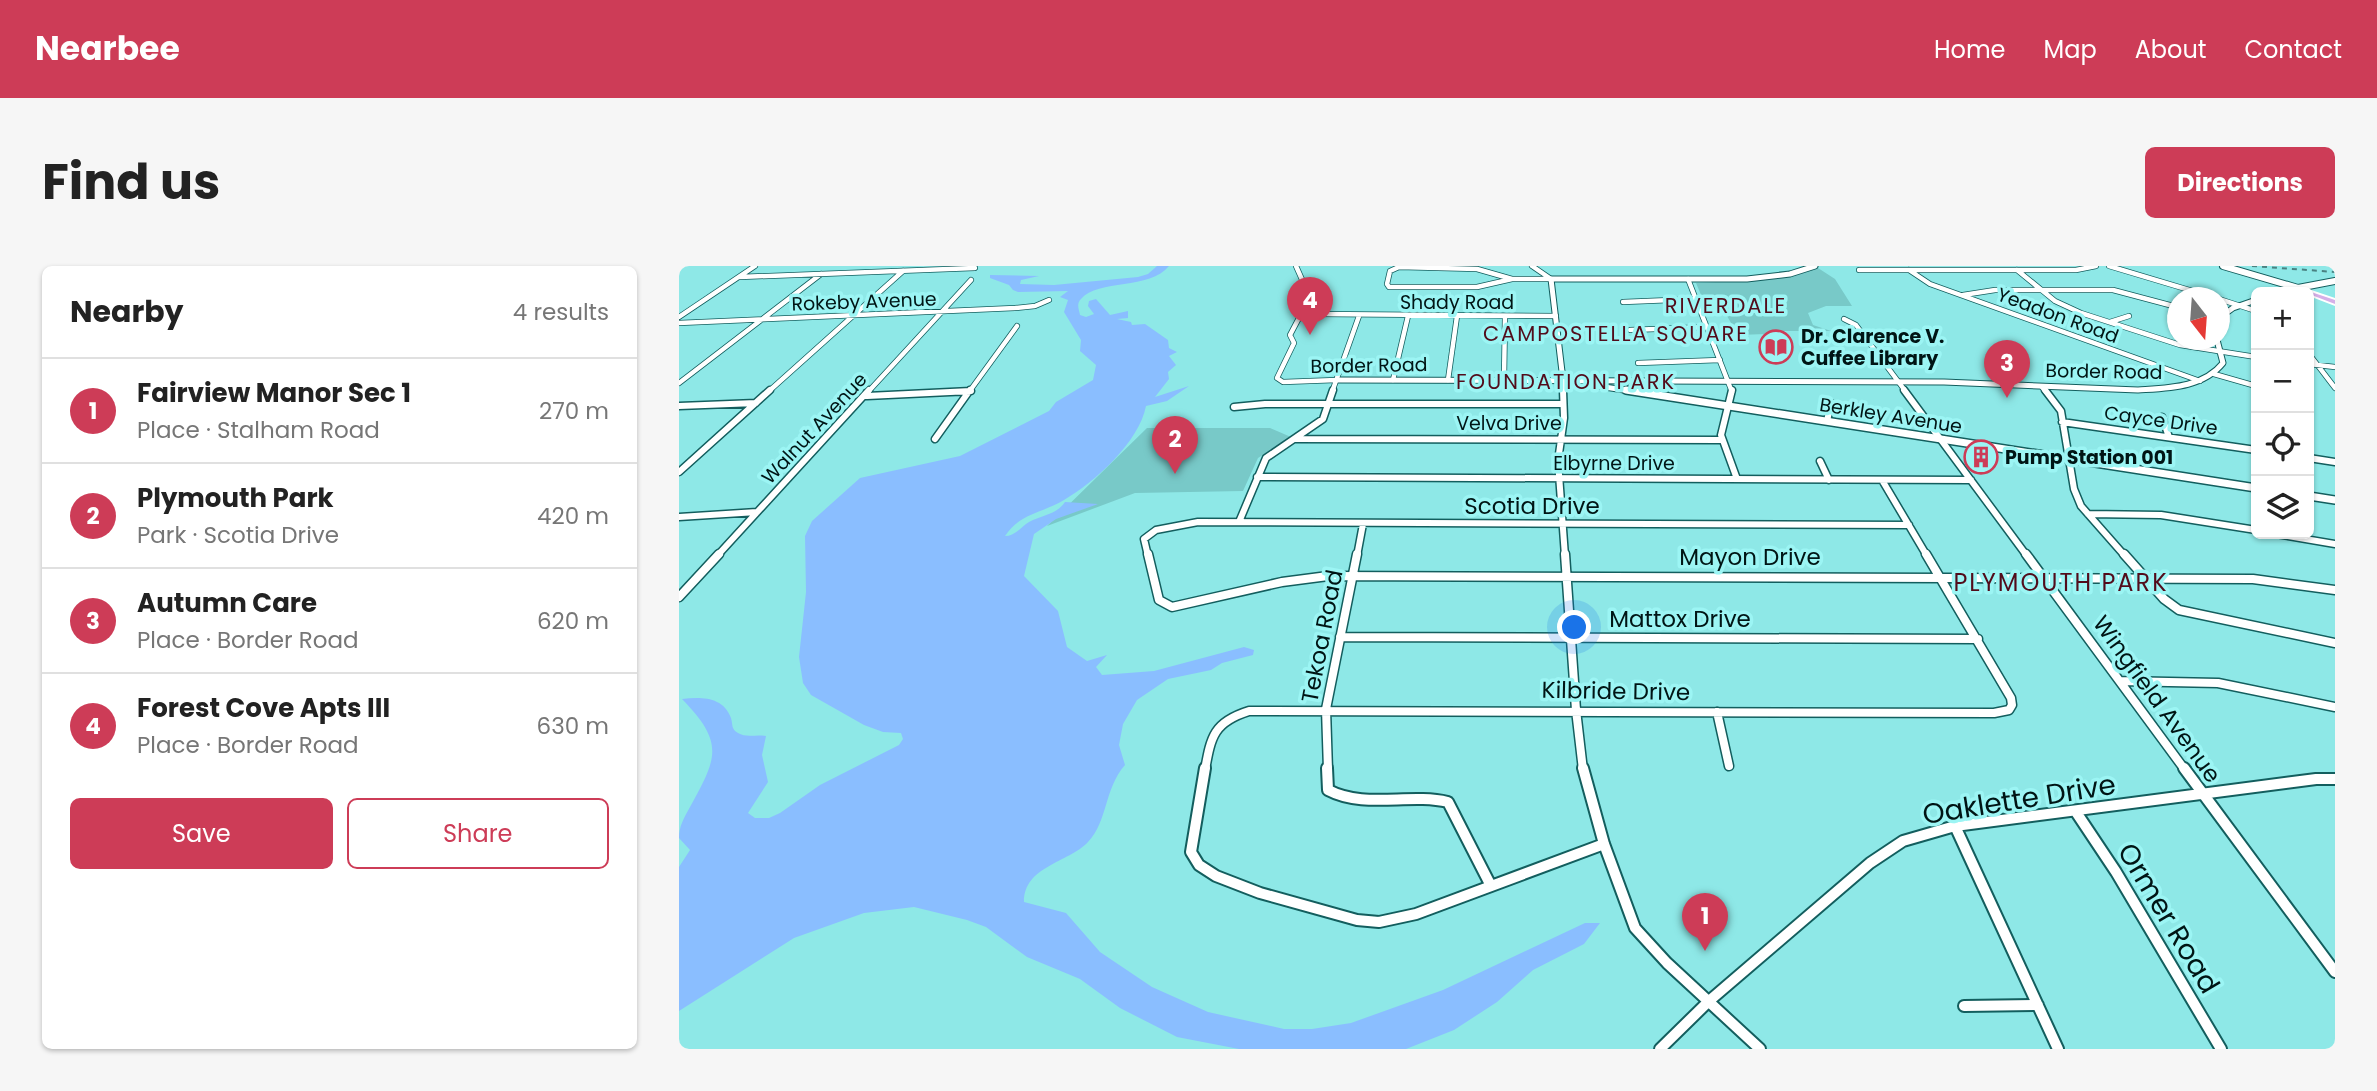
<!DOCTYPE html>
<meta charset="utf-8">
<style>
body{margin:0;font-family:Poppins,sans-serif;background:#f6f6f6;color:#222}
.controls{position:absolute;right:21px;top:21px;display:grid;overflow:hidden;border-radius:10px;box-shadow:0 2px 5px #0004}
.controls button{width:63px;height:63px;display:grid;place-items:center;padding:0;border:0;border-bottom:2px solid #e0e0e0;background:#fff;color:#222;font:35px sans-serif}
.compass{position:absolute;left:1488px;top:21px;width:63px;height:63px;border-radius:50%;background:#fff;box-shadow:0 2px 5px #0004;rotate:163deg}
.you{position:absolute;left:896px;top:362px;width:24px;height:24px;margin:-18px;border:5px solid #fff;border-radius:50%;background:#1a73e8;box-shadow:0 0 0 10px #1a73e833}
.badge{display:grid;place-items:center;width:46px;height:46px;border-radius:50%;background:#cd3c57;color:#fff;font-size:23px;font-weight:700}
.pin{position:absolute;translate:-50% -58px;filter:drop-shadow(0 2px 4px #0008)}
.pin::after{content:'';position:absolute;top:37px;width:24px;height:21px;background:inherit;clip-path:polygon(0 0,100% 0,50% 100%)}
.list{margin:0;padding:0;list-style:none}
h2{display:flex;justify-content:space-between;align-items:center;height:91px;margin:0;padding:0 28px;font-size:30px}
h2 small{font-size:23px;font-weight:400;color:#767676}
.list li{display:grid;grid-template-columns:46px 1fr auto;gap:21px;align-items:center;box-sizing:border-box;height:105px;padding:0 28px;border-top:2px solid #e0e0e0}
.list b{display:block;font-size:26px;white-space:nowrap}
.list p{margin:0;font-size:23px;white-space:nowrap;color:#767676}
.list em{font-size:23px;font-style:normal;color:#767676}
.actions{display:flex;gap:14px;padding:21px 28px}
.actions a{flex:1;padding:16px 0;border:2px solid #cd3c57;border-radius:10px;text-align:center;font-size:24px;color:#cd3c57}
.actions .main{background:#cd3c57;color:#fff}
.icon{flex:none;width:38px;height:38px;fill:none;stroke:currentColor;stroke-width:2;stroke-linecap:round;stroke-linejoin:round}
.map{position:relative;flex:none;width:1656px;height:783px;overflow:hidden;border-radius:10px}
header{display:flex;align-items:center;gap:42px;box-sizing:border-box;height:98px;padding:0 35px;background:#cd3c57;color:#fff}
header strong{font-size:33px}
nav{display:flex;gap:38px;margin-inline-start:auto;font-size:24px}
.intro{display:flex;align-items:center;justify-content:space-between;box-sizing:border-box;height:168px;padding:0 42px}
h1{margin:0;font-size:49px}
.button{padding:18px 32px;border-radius:10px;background:#cd3c57;color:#fff;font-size:24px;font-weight:700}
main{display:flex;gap:42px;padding:0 42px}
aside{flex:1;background:#fff;border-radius:10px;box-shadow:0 2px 5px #0004}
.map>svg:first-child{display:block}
</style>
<header>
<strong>Nearbee</strong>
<nav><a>Home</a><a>Map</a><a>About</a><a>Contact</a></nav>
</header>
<div class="intro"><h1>Find us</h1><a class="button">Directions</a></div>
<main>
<aside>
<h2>Nearby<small>4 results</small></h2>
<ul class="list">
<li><span class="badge">1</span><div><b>Fairview Manor Sec 1</b><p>Place · Stalham Road</p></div><em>270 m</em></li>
<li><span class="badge">2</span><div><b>Plymouth Park</b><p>Park · Scotia Drive</p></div><em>420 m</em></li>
<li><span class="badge">3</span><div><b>Autumn Care</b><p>Place · Border Road</p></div><em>620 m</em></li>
<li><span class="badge">4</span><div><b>Forest Cove Apts III</b><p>Place · Border Road</p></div><em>630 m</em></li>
</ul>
<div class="actions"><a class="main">Save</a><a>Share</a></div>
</aside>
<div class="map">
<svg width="1656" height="783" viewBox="0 0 1656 783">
<rect width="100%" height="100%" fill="#8ee8e7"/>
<path fill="#78c9c8" d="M1139 2 1156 13 1173 40H1147L1129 47 1134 59 1152 65H1097L1087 68 1059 69 1044 43H1028L1017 17 1096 13Z
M468 162H591L612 171 579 192 564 225 456 227 368 260Z"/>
<path fill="#8abeff" d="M478 0H490C471 24 419 13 402 33 397 38 400 43 401 49L407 51 415 48 409 40 410 35 417 33 431 49 449 45V52L438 53 452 56 453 59 466 58 489 74 490 82 498 86 490 90 497 99 489 106 490 113 476 131 510 120 488 135 467 140C460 176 416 216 385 234 364 247 341 247 326 270 336 270 342 261 350 256 363 249 377 249 386 236L419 238 377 253 355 268 345 310 379 345 388 381 408 395 428 389 417 401 423 409 475 405 565 381 575 384 574 389 543 397 532 404 489 413 458 434 444 458 440 479 446 499C425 523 429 555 409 576 389 597 345 600 345 636L387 647 421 686 473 721 529 746 605 763H633L672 757 764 724 906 657H921L905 678 854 704 818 736 775 764 727 783H560L498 771 441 742 401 713 348 691 307 661 288 654 235 641 185 647 115 672 0 745V601L11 584 0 572C0 560 5 552 11 541 38 492 46 477 3 433 21 431 44 430 52 452 54 459 52 463 59 467 67 472 78 468 87 470L83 489 89 516 69 547 76 552H90L101 547 141 519 220 479 224 473 222 467 204 466 185 459 132 429 124 417 120 391 127 326 126 270 133 255 181 212 281 190 370 145 377 136 414 114 417 99 401 85 402 74 385 46 389 34 381 31 389 25 339 26 334 24 330 19 311 12V9L360 10 342 14 341 18 375 19 459 11 469 8Z"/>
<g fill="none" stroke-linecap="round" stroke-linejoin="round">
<defs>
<path id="minor-far3" d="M617 0 629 27 625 41 638 48 877 50
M853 0 872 13
M1430 0 1537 32
M720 1 798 3 833 13 798 21H710L708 18 711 5Z
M1180 4H1397L1417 0
M1230 4 1251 18 1521 115
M1338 4 1376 35 1402 47 1501 79 1577 91
M61 11 296 2
M833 13H872
M1009 13 1053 126
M1284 29 1316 24H1434L1498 41
M1540 33 1577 45
M944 36 1017 33
M631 46 620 52 611 69 615 77 598 112 604 116 658 114
M0 51 76 0
M1165 53 1177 59 1227 126
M1431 56 1450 50
M0 57 336 42 356 40 370 34
M951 64 1029 61
M1630 88 1656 122
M959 97 1041 94
M1630 98 1656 101
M1535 108 1577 120
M714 114 729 50
M769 114 778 50
M825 114 826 50
M884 114V126
M0 117 142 8
M1363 121 1367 126
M89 126 224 5
M189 126 292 14
M271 126 292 125
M290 126 338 60
M653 126 680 50"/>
<path id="minor-far2" d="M884 124 885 152 879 195 886 290
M1053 124 1042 169 1058 213
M1225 124 1348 290
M1366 124 1382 145 1395 223 1402 240 1446 290
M188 130 292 125
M0 140 77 137
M555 141 586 138H884
M1483 151 1490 171
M1148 155 1152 137
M1383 156 1577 184
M256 173 291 124
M617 173 1043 174
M1630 192 1656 196
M1141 195 1150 214
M0 206 91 124
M578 211 1292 214
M1203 214 1248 290
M1409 248 1482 249 1577 264
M0 251 78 246
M560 256 587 192 644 153 654 124
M1597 268 1656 278
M38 290 190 124
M469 290 465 273 477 264 519 256 1230 259
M678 290 684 258"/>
<path id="minor-far1" d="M469 288 480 334 493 341 603 316 649 310 1574 313 1656 324
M886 288 897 444 904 504
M1347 288 1506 504
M1445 288 1485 333 1500 344 1656 377
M0 331 40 288
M661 371 1299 373
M1441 415 1539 417 1656 441
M1038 446 1050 500
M526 504C532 470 535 456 570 445L1315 447 1330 444 1333 439 1332 432 1247 288
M649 504 647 443 678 288"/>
<path id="minor" d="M526 502 512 586 520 599 537 610 581 627 678 654 700 656 737 648 925 578
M648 502 649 524C685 543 730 527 769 536L812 620
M904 502 925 578 956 662 988 697 1081 783
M1505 502 1656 706
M1397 546 1437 606 1542 783
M1276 560 1379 783
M1285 740 1359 739
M981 783 1030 735 1191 597 1224 575 1276 560 1637 513H1656"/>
<path id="tertiary-far1" d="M1602 26 1619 22
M1540 52 1554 42 1577 34
M658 114 1265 116 1459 124C1489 122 1524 122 1544 97L1538 74
M884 114 872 13H1068L1111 8 1136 0
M919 120 958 126"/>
<path id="tertiary" d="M947 124 1577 222
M1630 230 1656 234"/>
<path id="secondary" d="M1544 0 1619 22 1656 15"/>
<path id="primary" d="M1617 21 1656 34V38L1630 28V26L1617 23Z"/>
</defs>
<use href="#minor-far3" stroke="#135e5e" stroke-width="6"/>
<use href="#minor-far2" stroke="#135e5e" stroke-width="9"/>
<use href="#minor-far1" stroke="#135e5e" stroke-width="11"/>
<use href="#minor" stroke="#135e5e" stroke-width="14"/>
<use href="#tertiary-far1" stroke="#135e5e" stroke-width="7"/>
<use href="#tertiary" stroke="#135e5e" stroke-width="10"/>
<use href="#secondary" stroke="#135e5e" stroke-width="8"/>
<use href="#primary" stroke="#fff" stroke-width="4"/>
<use href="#minor-far3" stroke="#fff" stroke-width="4.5"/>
<use href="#minor-far2" stroke="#fff" stroke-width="6"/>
<use href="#minor-far1" stroke="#fff" stroke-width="8"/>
<use href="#minor" stroke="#fff" stroke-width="10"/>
<use href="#tertiary-far1" stroke="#fff" stroke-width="5"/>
<use href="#tertiary" stroke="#fff" stroke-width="7"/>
<use href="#secondary" stroke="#fff" stroke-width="6"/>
<use href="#primary" fill="#d6afe8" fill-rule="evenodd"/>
<path stroke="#498181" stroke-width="2" stroke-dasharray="5 5" stroke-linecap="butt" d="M1573 0 1656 6"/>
</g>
<defs>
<symbol id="library-ring" viewBox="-11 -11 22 22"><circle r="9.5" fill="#9cf5f4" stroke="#cd3c57" stroke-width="1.5"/><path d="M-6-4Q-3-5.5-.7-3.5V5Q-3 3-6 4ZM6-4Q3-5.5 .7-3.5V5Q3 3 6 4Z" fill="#cd3c57"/></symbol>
<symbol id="building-ring" viewBox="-11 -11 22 22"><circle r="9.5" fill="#9cf5f4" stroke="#cd3c57" stroke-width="1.5"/><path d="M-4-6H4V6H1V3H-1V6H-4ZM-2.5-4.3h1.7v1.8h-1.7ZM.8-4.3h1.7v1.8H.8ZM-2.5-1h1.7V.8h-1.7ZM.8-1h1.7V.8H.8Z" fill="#cd3c57"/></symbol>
</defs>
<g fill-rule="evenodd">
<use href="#library-ring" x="1078" y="62" width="38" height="38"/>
<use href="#building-ring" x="1283" y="172" width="38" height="38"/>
</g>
<g text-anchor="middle" stroke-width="7" stroke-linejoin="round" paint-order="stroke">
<g font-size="19" fill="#001515" stroke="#9cf5f4">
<text transform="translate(185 35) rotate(-2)" y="7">Rokeby Avenue</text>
<text x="778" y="43">Shady Road</text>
<text transform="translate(1379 49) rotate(20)" y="7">Yeadon Road</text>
<text transform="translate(690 99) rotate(-1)" y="7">Border Road</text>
<text transform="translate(1425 105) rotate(1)" y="7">Border Road</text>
<text transform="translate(1212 149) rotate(9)" y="7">Berkley Avenue</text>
<text transform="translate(1482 154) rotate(8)" y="7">Cayce Drive</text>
<text x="830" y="164">Velva Drive</text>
<text transform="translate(135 162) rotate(-47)" y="7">Walnut Avenue</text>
<text x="935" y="204">Elbyrne Drive</text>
</g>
<g font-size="19" font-weight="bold" fill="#001515" stroke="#9cf5f4" text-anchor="start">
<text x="1122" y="77">Dr. Clarence V.<tspan x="1122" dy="22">Cuffee Library</tspan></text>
<text x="1326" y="198">Pump Station 001</text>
</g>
<g font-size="21" letter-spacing="2" fill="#520c1b" stroke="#9cf5f4">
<text x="1047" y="47">RIVERDALE</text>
<text x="937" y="75">CAMPOSTELLA SQUARE</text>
<text x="887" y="123">FOUNDATION PARK</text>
</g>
<g font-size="23" fill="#001515" stroke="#9cf5f4">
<text x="853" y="248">Scotia Drive</text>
<text x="1071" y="299">Mayon Drive</text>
<text x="1001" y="361">Mattox Drive</text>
<text transform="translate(643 370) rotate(-79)" y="8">Tekoa Road</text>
<text transform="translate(937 425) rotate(1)" y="8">Kilbride Drive</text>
<text transform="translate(1478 433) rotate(54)" y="8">Wingfield Avenue</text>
</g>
<g font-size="24" letter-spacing="2" fill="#520c1b" stroke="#9cf5f4">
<text x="1382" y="325">PLYMOUTH PARK</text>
</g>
<g font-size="28" fill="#001515" stroke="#9cf5f4">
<text transform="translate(1340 533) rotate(-9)" y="10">Oaklette Drive</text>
<text transform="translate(1490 652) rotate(59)" y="10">Ormer Road</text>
</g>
</g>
</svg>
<div class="controls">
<button>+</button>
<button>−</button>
<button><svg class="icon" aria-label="locate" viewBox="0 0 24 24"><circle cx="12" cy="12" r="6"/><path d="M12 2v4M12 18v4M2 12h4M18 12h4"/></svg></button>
<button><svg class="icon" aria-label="layers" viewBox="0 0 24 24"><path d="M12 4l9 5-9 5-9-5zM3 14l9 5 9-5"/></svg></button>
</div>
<svg class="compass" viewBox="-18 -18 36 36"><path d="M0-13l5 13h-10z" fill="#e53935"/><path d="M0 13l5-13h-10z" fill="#767676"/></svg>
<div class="you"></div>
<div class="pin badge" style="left:1026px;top:685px">1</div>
<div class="pin badge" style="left:496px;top:208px">2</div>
<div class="pin badge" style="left:1328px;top:132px">3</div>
<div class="pin badge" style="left:631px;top:69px">4</div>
</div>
</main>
